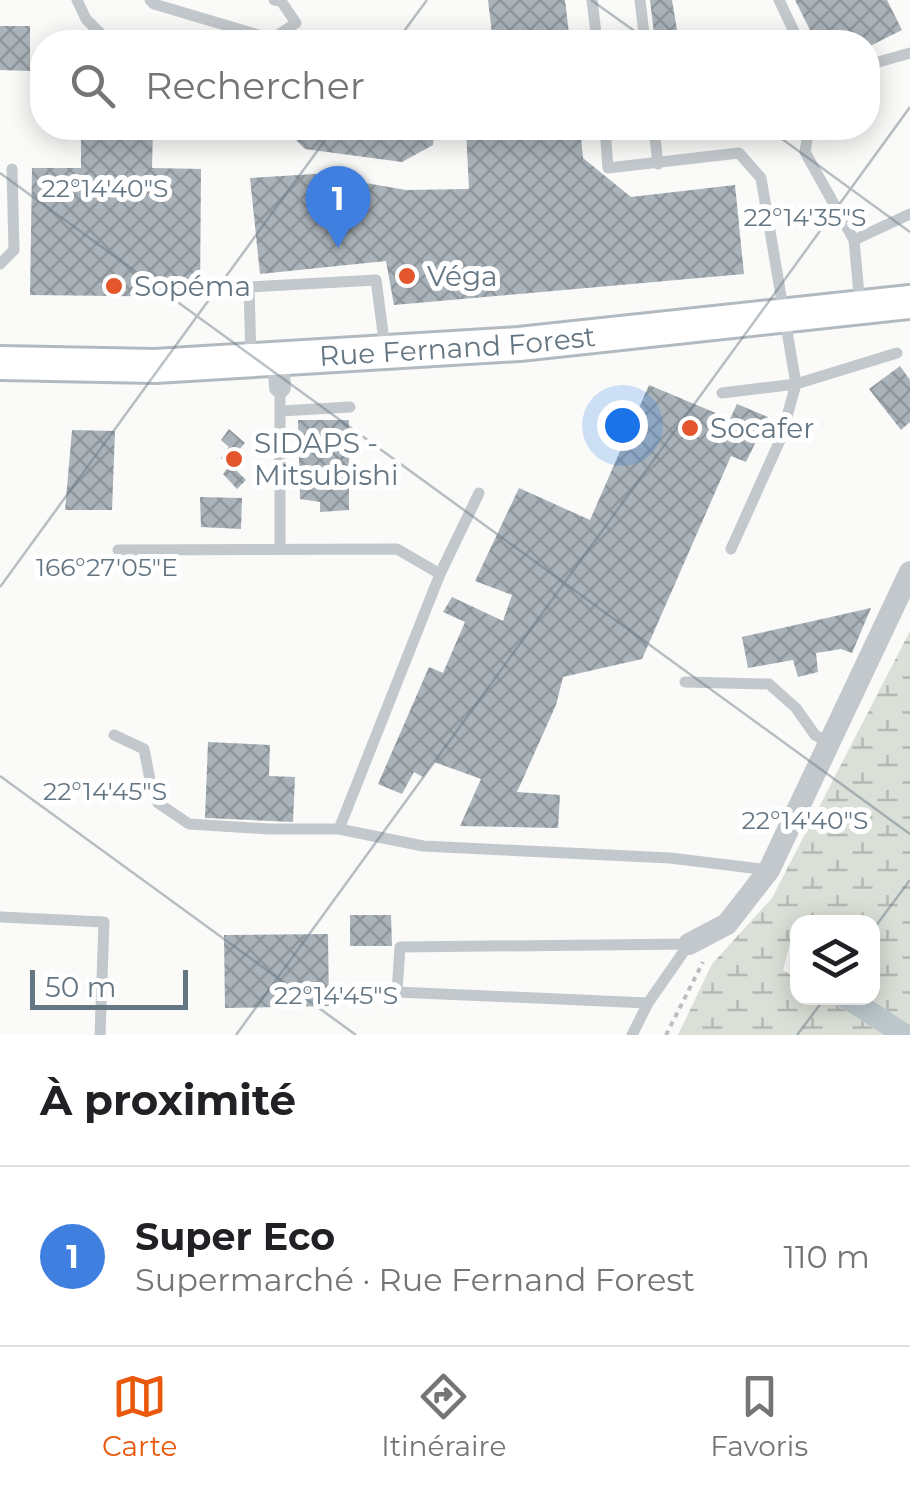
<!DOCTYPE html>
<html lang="fr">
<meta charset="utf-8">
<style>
body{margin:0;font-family:Montserrat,sans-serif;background:#f2f2f2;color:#202124}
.controls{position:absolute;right:30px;bottom:30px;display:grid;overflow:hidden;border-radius:20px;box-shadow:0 5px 25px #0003}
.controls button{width:90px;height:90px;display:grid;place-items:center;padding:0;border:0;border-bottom:2px solid #e0e0e0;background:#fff;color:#202124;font:50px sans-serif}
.scale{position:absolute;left:30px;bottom:25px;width:158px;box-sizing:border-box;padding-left:10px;border:5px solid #657683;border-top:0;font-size:28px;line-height:35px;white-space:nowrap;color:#657683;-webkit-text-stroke:8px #fff;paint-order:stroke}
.you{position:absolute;left:622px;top:425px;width:35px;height:35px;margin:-25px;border:8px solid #fff;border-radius:50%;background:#1a73e8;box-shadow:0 0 0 15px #1a73e833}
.badge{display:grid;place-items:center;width:65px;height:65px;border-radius:50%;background:#ea580c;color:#fff;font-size:32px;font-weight:700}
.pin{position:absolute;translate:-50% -82px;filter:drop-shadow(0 2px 5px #0008)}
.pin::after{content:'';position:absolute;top:52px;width:35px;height:30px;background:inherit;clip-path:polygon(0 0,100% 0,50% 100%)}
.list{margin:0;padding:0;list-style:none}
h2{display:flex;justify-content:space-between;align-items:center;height:130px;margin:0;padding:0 40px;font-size:42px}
h2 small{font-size:32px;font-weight:400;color:#757577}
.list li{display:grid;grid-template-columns:65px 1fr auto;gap:30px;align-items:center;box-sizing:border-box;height:180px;padding:0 40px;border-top:2px solid #e0e0e0}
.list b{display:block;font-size:38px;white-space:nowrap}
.list p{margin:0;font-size:32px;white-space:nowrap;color:#757577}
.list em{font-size:32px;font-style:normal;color:#757577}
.icon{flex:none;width:55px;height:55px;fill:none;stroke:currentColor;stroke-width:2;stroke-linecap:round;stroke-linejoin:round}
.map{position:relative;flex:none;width:910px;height:1035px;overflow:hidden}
.search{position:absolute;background:#fff;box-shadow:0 5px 25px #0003;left:30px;right:30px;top:30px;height:110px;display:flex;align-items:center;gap:25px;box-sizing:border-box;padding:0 35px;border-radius:40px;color:#757577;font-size:38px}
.sheet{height:310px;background:#fff}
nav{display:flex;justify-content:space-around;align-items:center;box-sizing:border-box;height:140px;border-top:2px solid #e0e0e0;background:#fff;font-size:28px;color:#757577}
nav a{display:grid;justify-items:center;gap:5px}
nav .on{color:#ea580c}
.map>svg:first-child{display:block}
</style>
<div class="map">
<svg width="910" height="1035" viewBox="0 0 910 1035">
<defs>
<pattern id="wetland-marsh" width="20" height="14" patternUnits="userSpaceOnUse" patternTransform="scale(2.5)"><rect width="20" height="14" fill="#dadfd7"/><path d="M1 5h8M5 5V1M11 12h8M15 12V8" fill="none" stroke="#b4b9b4"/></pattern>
<pattern id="building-cross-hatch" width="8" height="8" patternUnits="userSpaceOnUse" patternTransform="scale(2.5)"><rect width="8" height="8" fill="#aab3b9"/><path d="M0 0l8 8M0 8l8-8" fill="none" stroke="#8e969c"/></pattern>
</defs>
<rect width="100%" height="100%" fill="#fafaf8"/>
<path fill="url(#wetland-marsh)" d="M910 631V1025L869 998H872V922H798L797 949 790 944 783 970 797 979 798 998H826L884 1035H678L712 964 772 898Z"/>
<path fill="#bbc7cb" d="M826 998H869L910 1025V1035H884Z"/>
<path fill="url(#building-cross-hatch)" d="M488 0H565L570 42H493Z
M650 0H672L679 42H655Z
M795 0H887L902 30 868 47V42H816Z
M0 26H30V71L0 70Z
M81 128H153L152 168 201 169 200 297 30 295 32 168H81Z
M284 128H435L433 145 402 162 305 149Z
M466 128H580L583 158 631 197 735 185 744 274 394 305 386 261 260 274 250 178 314 174 406 190 469 189Z
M900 366 910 380V422L901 430 869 389Z
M649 385 730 419 737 404 768 417 746 462 731 456 642 659 563 677 556 705 517 792 560 795 558 828 460 826 481 779 434 762 423 777 414 772 402 794 378 784 429 667 443 673 465 622 443 612 452 597 503 621 512 595 475 581 519 488 590 520Z
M298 420H349V510L320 512V502L300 499Z
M229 429 245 443 237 452 245 461 237 471 246 480 237 489 223 474 229 466 221 458 229 447 221 440Z
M72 430 115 431 112 510H65Z
M200 497 242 498 241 529 201 527Z
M871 608 852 653 841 649 816 653 818 672 798 677 793 660 748 668 742 637Z
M208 742 270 745 269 776 295 777 293 822 205 818Z
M350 915H391L392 946H350Z
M328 934 329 1006 225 1008 224 935Z"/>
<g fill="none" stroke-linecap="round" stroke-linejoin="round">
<defs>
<g id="secondary">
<path id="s1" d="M0 363 155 366 519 344 910 302"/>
</g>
</defs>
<use href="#secondary" stroke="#b3babf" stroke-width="38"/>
<path stroke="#bbbfc2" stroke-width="4" stroke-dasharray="5 5" stroke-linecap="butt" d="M666 1035 703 962"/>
<path stroke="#c3c8cc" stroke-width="11" d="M77 0 86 19 109 42
M150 0 154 4 272 39 296 23 281 1 274 0
M592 0 597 42
M640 0 645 42
M779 0 799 42
M868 65 910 53
M605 128 608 168 739 153 761 178 796 384 781 438 731 549
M654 128 658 164
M809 128 805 152 854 240 860 305
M854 240 910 214
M0 264 14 250 12 169
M251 358 249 287 376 280 385 348
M280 387V549
M722 393 796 384 897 353
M281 411 350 407
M118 550 397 549 440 574
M685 682 769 684 796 708 815 735 829 743
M114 735 144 749 152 790 158 803 189 824 269 829H339L423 846 670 858 769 870
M339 829 440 574 479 493
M0 917 104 922 100 1035
M648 1003 397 992 400 947 689 944
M632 1035 648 1003 689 944"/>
<path stroke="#c3c8cc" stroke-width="22" d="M278 358 280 387
M689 944 727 924 769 870 910 572"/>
<use href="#secondary" stroke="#fff" stroke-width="32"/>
</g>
<path fill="none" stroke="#657683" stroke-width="2.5" stroke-opacity="0.45" d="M591 0 650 42M396 42 427 0M767 128 910 232M0 173 910 834M0 587 334 128M0 776 356 1035M872 931 910 880M236 1035 910 107M797 1035 825 998"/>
<g fill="#e4572e" stroke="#fff" stroke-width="4">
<circle cx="407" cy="276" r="10"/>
<circle cx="114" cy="286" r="10"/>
<circle cx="690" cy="428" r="10"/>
<circle cx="234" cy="459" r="10"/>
</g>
<g text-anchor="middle" stroke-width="10" stroke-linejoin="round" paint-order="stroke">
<g font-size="28" fill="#657683" stroke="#fff" text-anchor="start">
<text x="427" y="286">Véga</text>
<text x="134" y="296">Sopéma</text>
<text x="710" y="438">Socafer</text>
<text x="254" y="453">SIDAPS -<tspan x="254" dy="32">Mitsubishi</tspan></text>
</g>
<g font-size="28" fill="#657683" stroke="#fff">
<text dy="10" stroke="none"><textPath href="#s1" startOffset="458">Rue Fernand Forest</textPath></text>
</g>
</g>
<g font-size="25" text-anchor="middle" fill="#657683" stroke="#fff" stroke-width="10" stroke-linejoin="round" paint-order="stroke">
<text x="105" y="197">22°14'40"S</text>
<text x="805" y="226">22°14'35"S</text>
<text x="107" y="576">166°27'05"E</text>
<text x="105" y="800">22°14'45"S</text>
<text x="805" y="829">22°14'40"S</text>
<text x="336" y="1004">22°14'45"S</text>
</g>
</svg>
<div class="controls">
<button><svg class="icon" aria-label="layers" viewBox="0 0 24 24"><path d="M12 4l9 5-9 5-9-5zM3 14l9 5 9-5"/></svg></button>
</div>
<div class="scale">50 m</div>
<div class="you"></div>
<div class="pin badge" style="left:338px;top:248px;background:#3f7fe0">1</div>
<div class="search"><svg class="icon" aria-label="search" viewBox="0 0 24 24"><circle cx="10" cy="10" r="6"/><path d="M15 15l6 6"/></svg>Rechercher</div>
</div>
<section class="sheet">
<h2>À proximité<small></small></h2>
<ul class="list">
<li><span class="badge" style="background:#3f7fe0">1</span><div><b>Super Eco</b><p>Supermarché · Rue Fernand Forest</p></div><em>110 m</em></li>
</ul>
</section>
<nav>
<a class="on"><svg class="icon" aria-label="map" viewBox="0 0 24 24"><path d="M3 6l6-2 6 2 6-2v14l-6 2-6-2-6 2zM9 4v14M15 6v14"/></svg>Carte</a>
<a><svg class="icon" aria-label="directions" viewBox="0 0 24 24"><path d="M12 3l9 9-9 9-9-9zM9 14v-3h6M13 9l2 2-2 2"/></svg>Itinéraire</a>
<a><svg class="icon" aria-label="saved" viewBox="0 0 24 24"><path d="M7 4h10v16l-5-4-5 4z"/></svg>Favoris</a>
</nav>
